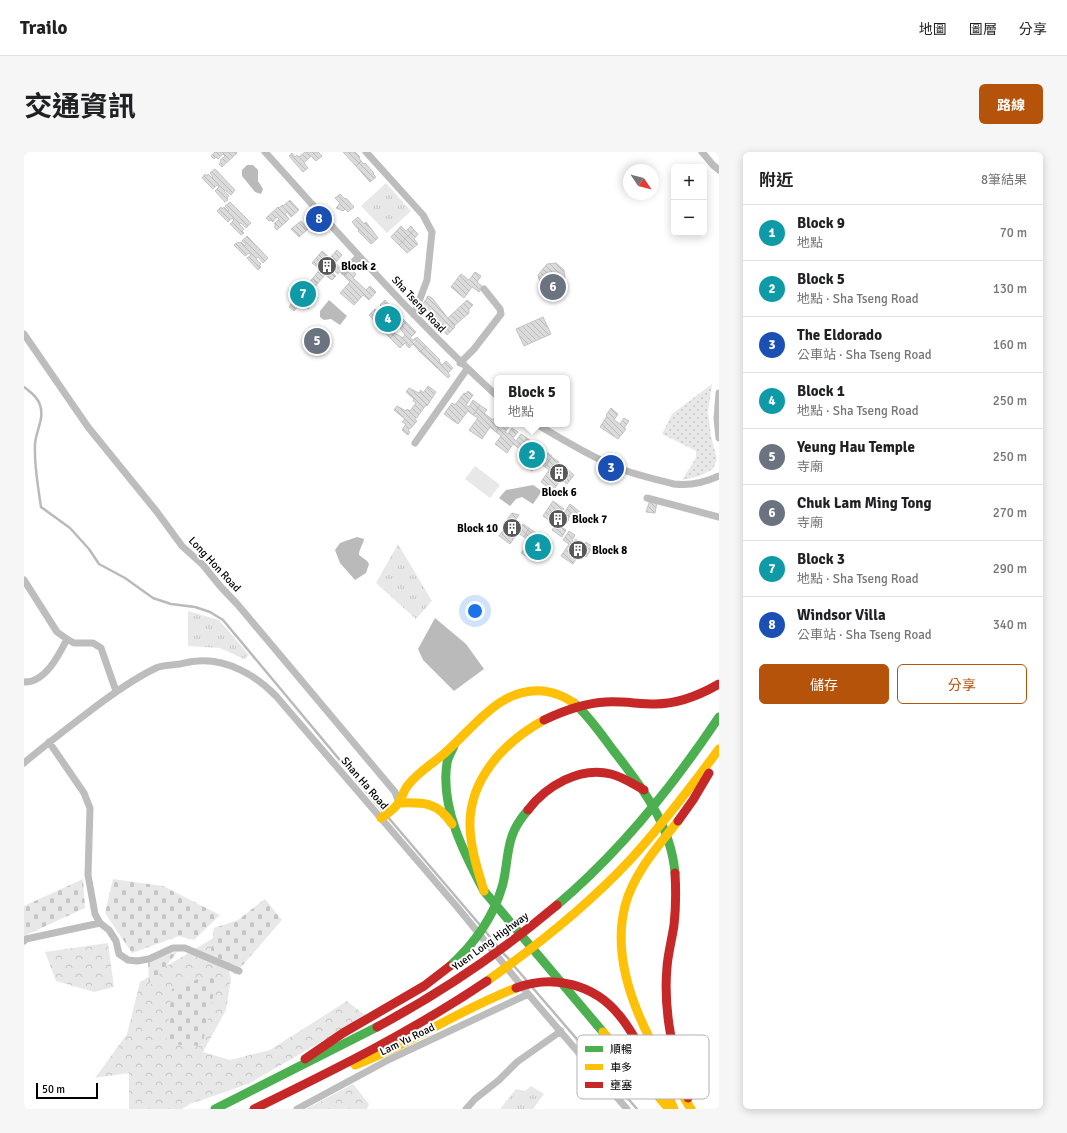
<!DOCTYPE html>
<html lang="zh-TW">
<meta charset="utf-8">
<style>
body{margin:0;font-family:Signika,"Noto Sans TC",sans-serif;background:#f6f6f6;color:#202124}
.controls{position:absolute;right:12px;top:12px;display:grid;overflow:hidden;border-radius:6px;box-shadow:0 2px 10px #0003}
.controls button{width:36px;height:36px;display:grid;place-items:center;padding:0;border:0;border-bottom:1px solid #e0e0e0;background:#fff;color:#202124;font:20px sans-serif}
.compass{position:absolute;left:599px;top:12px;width:36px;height:36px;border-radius:50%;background:#fff;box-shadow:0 2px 10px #0003;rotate:125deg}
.scale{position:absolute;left:12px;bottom:10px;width:62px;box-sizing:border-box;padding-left:4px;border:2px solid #000;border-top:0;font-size:11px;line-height:14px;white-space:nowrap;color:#000;-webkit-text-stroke:3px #fff;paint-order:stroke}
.you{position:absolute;left:451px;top:459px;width:14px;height:14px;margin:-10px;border:3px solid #fff;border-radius:50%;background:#1a73e8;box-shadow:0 0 0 6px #1a73e833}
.badge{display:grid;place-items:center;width:26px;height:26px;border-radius:50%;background:#b45309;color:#fff;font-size:13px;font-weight:700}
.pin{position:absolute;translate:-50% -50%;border:2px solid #fff;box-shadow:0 1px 4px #0006}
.popup{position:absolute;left:470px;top:223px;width:76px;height:52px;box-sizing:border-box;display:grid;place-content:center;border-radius:6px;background:#fff;filter:drop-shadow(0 1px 3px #0005);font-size:13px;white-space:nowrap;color:#757577}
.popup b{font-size:15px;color:#202124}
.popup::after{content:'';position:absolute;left:50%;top:100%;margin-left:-8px;border:8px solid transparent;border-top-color:#fff}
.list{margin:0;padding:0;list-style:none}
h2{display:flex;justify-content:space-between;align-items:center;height:52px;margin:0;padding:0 16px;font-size:17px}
h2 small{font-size:13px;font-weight:400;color:#757577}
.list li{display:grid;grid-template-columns:26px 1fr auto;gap:12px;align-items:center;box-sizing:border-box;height:56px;padding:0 16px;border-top:1px solid #e0e0e0}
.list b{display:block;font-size:15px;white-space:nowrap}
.list p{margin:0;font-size:13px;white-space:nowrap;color:#757577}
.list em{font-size:13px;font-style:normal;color:#757577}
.actions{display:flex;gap:8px;padding:12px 16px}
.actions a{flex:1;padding:9px 0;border:1px solid #b45309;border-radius:6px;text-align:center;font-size:14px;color:#b45309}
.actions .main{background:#b45309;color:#fff}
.map{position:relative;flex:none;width:695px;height:957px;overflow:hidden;border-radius:6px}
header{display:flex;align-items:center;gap:24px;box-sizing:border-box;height:56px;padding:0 20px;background:#fff;border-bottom:1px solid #e0e0e0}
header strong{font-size:19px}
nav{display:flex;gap:22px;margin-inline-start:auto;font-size:14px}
.intro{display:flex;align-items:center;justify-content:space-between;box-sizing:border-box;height:96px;padding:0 24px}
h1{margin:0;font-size:28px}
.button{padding:10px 18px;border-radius:6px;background:#b45309;color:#fff;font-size:14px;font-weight:700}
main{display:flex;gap:24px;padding:0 24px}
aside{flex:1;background:#fff;border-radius:6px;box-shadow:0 2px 10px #0003}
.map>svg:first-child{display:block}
</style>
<header>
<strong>Trailo</strong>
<nav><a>地圖</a><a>圖層</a><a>分享</a></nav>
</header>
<div class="intro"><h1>交通資訊</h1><a class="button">路線</a></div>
<main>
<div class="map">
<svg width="695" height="957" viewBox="0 0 695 957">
<defs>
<pattern id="grass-tufts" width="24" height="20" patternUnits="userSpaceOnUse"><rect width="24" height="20" fill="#e8e8e8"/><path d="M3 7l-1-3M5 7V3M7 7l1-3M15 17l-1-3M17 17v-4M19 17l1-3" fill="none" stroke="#c5c5c5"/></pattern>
<pattern id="forest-crowns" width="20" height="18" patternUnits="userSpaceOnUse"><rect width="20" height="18" fill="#e8e8e8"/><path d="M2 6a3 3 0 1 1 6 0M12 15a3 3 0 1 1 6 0" fill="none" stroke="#c5c5c5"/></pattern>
<pattern id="cemetery-stones" width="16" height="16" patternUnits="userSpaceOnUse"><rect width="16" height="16" fill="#e8e8e8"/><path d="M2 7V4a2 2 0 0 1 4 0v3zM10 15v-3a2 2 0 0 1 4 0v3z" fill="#c5c5c5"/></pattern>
<pattern id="park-dots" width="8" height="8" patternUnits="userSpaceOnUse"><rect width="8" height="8" fill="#e8e8e8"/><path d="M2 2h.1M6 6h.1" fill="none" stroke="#c5c5c5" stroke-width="1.8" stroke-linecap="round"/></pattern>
<pattern id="building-back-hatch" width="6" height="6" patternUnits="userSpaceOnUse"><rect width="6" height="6" fill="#dbdbdb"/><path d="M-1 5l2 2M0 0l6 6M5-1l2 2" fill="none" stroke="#bababa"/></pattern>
</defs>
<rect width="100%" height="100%" fill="#fff"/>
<path fill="url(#grass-tufts)" d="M362 31 387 59 363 81 337 54Z
M374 392 408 449 392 467 352 431Z
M164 459 195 468 225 503 220 507 196 496 164 494Z
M507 934 520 942 509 957H476L492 937 501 939Z"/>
<path fill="url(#forest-crowns)" d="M196 782 207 827 202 858 179 900 206 908 246 898 323 849 342 864 224 932 166 952 158 957H105V921L71 926 103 882 116 830Z
M84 791 90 835 70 840 32 829 21 800Z
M329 932 345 952 343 957H282Z"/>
<path fill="url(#cemetery-stones)" d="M59 727 61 756 0 784V754Z
M89 727 139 734 196 763 170 788 155 784 108 801 81 761Z
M241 747 258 768 211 822 187 801 190 776 214 768Z
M154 799 125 835 124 810Z
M187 822 192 831 178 894 142 892 148 837Z"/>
<path fill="url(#park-dots)" d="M688 232 684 260 687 284 693 307 689 317 676 324 658 328 672 306V299L638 282 648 262Z"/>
<path fill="#e8e8e8" d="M451 314 476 333 466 346 441 327Z"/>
<path fill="#bababa" d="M223 13H229L234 18V29L239 37 237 42 231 40 218 24V18Z
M305 148 323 164 316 173 307 167 300 168 296 165V159Z
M509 333 518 339 509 352 498 345 492 347 486 354 475 346 482 338Z
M333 385 340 387C339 393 335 397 335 403L343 409 345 412 342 421 331 428 316 411 311 398 316 391Z
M411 466 442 492 460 517 430 539 399 508 394 497Z"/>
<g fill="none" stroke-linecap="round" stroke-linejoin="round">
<path stroke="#bababa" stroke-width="2.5" d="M0 235C6 240 14 245 16 253 21 267 11 280 11 293 10 314 14 334 17 355L46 376 65 397 75 412 101 426 129 446 147 452 171 455 186 460 199 468 360 661
M363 664 456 773
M462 780 474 795
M478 800 486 808
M490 814 504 830
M508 835 613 957"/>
</g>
<path fill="url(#building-back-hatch)" stroke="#c3c3c3" d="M191 0H212L213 1 198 15 195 12 197 10 196 8 201 4 199 2 194 7 192 5 190 7 187 4Z
M281 0H294L298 4 292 9 287 4 280 11 284 16 279 20 265 4 268 1 271 5 273 3 275 5Z
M319 0H331L336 5 335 6 337 9 332 14Z
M337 9 340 12 341 11 350 21 349 22 352 25 346 30 332 14Z
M191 17 211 38 207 43 201 38 200 39 205 44 203 46 204 48 201 50 191 39 195 35 193 33 189 37 178 26 181 22 183 24 184 22 188 26 189 25 186 21Z
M316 42 321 47 322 46 330 55 324 60 321 57 319 59 312 56 316 51 311 46Z
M266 48 275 58 267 65 263 60 261 62 265 67 253 78 250 75 252 73 250 72 255 67 253 65 249 70 247 68 245 69 242 66 254 55 255 56 258 53 259 54Z
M206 50 227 71 222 76 217 71 215 72 220 77 218 79 220 81 217 83 206 72 210 68 208 66 204 70 193 59 197 55 198 57 200 55 204 59 205 58 201 54Z
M334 65 340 72 342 70 354 86 347 92 334 79 335 78 328 70Z
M277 69 284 77 275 85 267 77Z
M377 74 382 79 387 74 390 78 375 93 367 85Z
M390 78 394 82 390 87 394 92 383 101 375 93Z
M223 84 244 106 239 111 234 105 232 107 237 112 235 114 237 115 234 118 223 106 227 103 225 101 221 104 210 93 214 90 215 91 217 90 221 94 222 92 218 89Z
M313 98 318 103 311 111 318 117 314 122 307 116 305 118 312 124 308 128 301 123 294 131 289 126 296 117 288 111 298 99 306 106Z
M532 111 540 118 541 126 533 137 524 138 516 131 514 123 523 112Z
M327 117 332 122 329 126 342 138 346 134 352 140 345 148 339 143 330 153 316 141 326 130 320 124Z
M451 120 457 124 453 130 459 135 455 140 448 135 440 146 427 135 437 122 445 128Z
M289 126 294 131 287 140 294 145 290 150 283 144 281 146 288 152 284 157 277 151 270 159 265 155 272 146 264 139 274 128 282 134Z
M404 144 408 146 431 175 423 183 398 154Z
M361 148 370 158 365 163 368 166 373 161 382 170 376 176 369 171 366 174 371 181 366 186 357 176 361 172 359 169 354 173 345 163 351 157 358 163 361 160 356 153Z
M443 148 449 153 445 157V161L430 174 424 166Z
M519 165 527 182 500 194 492 177Z
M382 170 392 180 386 186 389 188 393 185 402 194 396 200 389 192 385 196 381 191 376 196 366 186 371 181 379 186 381 183 376 176Z
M296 179 304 192 301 194 298 190 289 196 283 187Z
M402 194 416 208 415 209 418 213 422 209 429 216 424 221 426 224 424 226 396 200Z
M404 234 412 240 403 254 402 253 391 268 393 269 387 276H386L384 279 386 280 384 283 378 278 382 272 378 270 381 267 370 258 373 254 382 259 383 257 386 259 392 251 389 249 390 247 382 240 385 236 395 241 397 238 399 241Z
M444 239 449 243 442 253 445 255 449 248 456 253 449 263 444 259 434 272 420 262 428 251 431 253 440 241 442 242Z
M456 253 463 258 460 261 469 268 471 265 473 267V272H477L472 280 466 275 458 287 445 278 454 266 449 263Z
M587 256 594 262 590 268 596 272 600 266 605 269 600 276 602 277 594 287 576 275 583 264 582 263Z
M477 272 486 273 481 280 484 282 488 276 494 280 489 286 492 289 497 282 503 286 496 297 489 292 483 301 471 292 477 284 472 280Z
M503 286 510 291 506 298 509 300 513 294 519 298 514 304 517 307 522 300 528 304 521 315 514 310 508 319 496 310 502 302 496 297Z
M528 305 535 310 532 313 541 320 543 317 550 323 543 332 537 327 529 339 517 330 525 318 521 315Z
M626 348 633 350 631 361 622 360Z
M529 349 540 357 538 359 540 361 546 352 556 360 552 366 546 362 544 363 546 364 544 367 545 368 538 375 542 378 538 385 528 378 534 370 532 368 529 371 519 364Z
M488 361 495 363 491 369 497 373 495 376 496 377 499 372 505 376 500 385 494 381 486 392 475 384 484 371 482 369Z
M505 376 512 381 509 385 510 386 512 384 518 388 517 390 519 392 522 387 529 392 522 401 516 397 509 408 497 401 506 389 500 385Z
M545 379 551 383 548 388 550 390 552 387 558 392 557 393 559 395 562 390 569 395 562 405 556 400 549 412 537 404 545 392 539 388Z"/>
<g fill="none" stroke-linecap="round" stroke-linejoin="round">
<path stroke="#bdbdbd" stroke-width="7" d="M241 0C316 83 390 168 473 244
M342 0 399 63 408 80 403 128 390 163
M678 0 689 13 695 18
M320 120 335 104
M0 182 64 275 133 360 158 394 179 413 196 434 214 453 371 640 375 651
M436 211 450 197 477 162 476 157 460 137
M695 241 693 267 695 286
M512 272C538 287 565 304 594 316 612 323 631 327 650 332 667 334 680 331 695 324
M391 291 443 217
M623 346 695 365
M0 428 33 480 43 487 50 491H69L77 496 92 539
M0 530C21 531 35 503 43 487
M25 590 60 641 66 656 64 723 71 762 76 771 85 778 92 789 95 802 104 808 113 809 125 807 149 796H161L215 819
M0 611C20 594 41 578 62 562 84 545 107 528 132 516 138 513 148 513 156 512 161 511 168 509 174 509 203 507 232 523 252 544L434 756 505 843 603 957
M0 789 2 787 76 771
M273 957 366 907 500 844 505 843
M442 957 451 947 475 928 493 910 537 879"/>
<path stroke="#4caf50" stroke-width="9" d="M550 551C565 564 577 582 589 598 618 635 647 673 651 721
M430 594C428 599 424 605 423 611 416 655 440 701 460 739L579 880
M533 753C597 699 649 634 695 565
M426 814C450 792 469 766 478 735 483 719 482 701 488 684 491 675 497 666 504 658
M191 957 353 875"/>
<path stroke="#ffc107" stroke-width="9" d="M375 651C399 650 414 650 428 672
M357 666C363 662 371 657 375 650 379 644 380 637 385 632 396 618 412 610 424 598 452 573 477 535 519 539 530 540 540 544 550 551
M654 669C634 694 609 722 601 754 583 824 631 900 667 957
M460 739C454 719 447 698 446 676 444 628 480 590 520 568
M463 829C514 793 563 754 606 708 638 673 667 635 695 597
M579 880 645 957
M331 913C387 892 436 857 492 836
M626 913 644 943 650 957"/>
<path stroke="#c62828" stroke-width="9" d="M520 568C539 559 561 551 582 550 598 549 615 552 631 552 654 552 676 543 695 532
M504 658C522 634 556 614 587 622 599 625 609 632 620 638
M654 669 669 648 685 621
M651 721C652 739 652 756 650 773 648 787 644 801 643 815 639 860 649 903 664 946
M492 836C529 822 570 832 595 863 608 878 616 896 626 913
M353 875C418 840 476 801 533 753
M281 907 319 881 400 834 426 814
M230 957C310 918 389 879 463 829"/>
</g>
<defs>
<symbol id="building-disc" viewBox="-11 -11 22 22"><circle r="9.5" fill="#595959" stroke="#fff"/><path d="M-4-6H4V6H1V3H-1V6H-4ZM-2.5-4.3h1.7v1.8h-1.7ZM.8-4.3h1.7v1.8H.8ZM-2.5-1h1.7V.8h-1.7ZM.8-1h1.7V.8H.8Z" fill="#fff"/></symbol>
</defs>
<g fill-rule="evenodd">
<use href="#building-disc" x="292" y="103" width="22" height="22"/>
<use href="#building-disc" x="524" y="310" width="22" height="22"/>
<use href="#building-disc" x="523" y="356" width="22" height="22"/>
<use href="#building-disc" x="477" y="365" width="22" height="22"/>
<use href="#building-disc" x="543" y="387" width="22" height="22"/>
</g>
<g text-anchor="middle" stroke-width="4" stroke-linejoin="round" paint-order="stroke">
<g font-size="11" font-weight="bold" fill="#000" stroke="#fff" text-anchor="start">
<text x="317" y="118">Block 2</text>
<text x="535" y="344" text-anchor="middle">Block 6</text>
<text x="548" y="371">Block 7</text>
<text x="474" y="380" text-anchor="end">Block 10</text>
<text x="568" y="402">Block 8</text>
</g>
<g font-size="11" fill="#000" stroke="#fff">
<text transform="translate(395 152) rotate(47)" y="4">Sha Tseng Road</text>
<text transform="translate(191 412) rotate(47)" y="4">Long Hon Road</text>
<text transform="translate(341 631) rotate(49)" y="4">Shan Ha Road</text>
<text transform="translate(466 789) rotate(-36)" y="4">Yuen Long Highway</text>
<text transform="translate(383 887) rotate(-26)" y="4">Lam Yu Road</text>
</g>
</g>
<rect x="553" y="883" width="132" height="64" rx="6" fill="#fff" stroke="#b2b2b2" stroke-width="1"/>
<rect x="561" y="894" width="18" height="6" fill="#4caf50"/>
<rect x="561" y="912" width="18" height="6" fill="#ffc107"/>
<rect x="561" y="930" width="18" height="6" fill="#c62828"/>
<g font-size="11" fill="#000">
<text x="586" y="901">順暢</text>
<text x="586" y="919">車多</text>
<text x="586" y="937">壅塞</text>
</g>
</svg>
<div class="controls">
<button>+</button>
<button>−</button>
</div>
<svg class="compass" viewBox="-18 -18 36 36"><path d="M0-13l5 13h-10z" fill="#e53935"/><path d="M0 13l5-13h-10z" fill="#757577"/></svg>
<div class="scale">50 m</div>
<div class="you"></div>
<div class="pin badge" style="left:514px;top:395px;background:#0f9aa8">1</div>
<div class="pin badge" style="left:508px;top:303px;background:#0f9aa8">2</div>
<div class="popup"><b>Block 5</b>地點</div>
<div class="pin badge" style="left:587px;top:316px;background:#1a4fb4">3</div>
<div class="pin badge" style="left:364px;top:167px;background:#0f9aa8">4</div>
<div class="pin badge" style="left:293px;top:189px;background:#6b7280">5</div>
<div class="pin badge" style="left:529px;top:135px;background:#6b7280">6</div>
<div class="pin badge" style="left:279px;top:142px;background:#0f9aa8">7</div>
<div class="pin badge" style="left:295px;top:67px;background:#1a4fb4">8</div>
</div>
<aside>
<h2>附近<small>8筆結果</small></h2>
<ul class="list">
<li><span class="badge" style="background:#0f9aa8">1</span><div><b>Block 9</b><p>地點</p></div><em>70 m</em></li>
<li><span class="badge" style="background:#0f9aa8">2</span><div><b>Block 5</b><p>地點 · Sha Tseng Road</p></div><em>130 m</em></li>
<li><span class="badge" style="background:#1a4fb4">3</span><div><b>The Eldorado</b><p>公車站 · Sha Tseng Road</p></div><em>160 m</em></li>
<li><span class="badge" style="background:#0f9aa8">4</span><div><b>Block 1</b><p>地點 · Sha Tseng Road</p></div><em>250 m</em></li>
<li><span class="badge" style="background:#6b7280">5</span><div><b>Yeung Hau Temple</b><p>寺廟</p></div><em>250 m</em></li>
<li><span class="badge" style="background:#6b7280">6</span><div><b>Chuk Lam Ming Tong</b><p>寺廟</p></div><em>270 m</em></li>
<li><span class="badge" style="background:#0f9aa8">7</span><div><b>Block 3</b><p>地點 · Sha Tseng Road</p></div><em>290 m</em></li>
<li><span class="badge" style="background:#1a4fb4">8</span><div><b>Windsor Villa</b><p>公車站 · Sha Tseng Road</p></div><em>340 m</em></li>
</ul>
<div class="actions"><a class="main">儲存</a><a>分享</a></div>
</aside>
</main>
